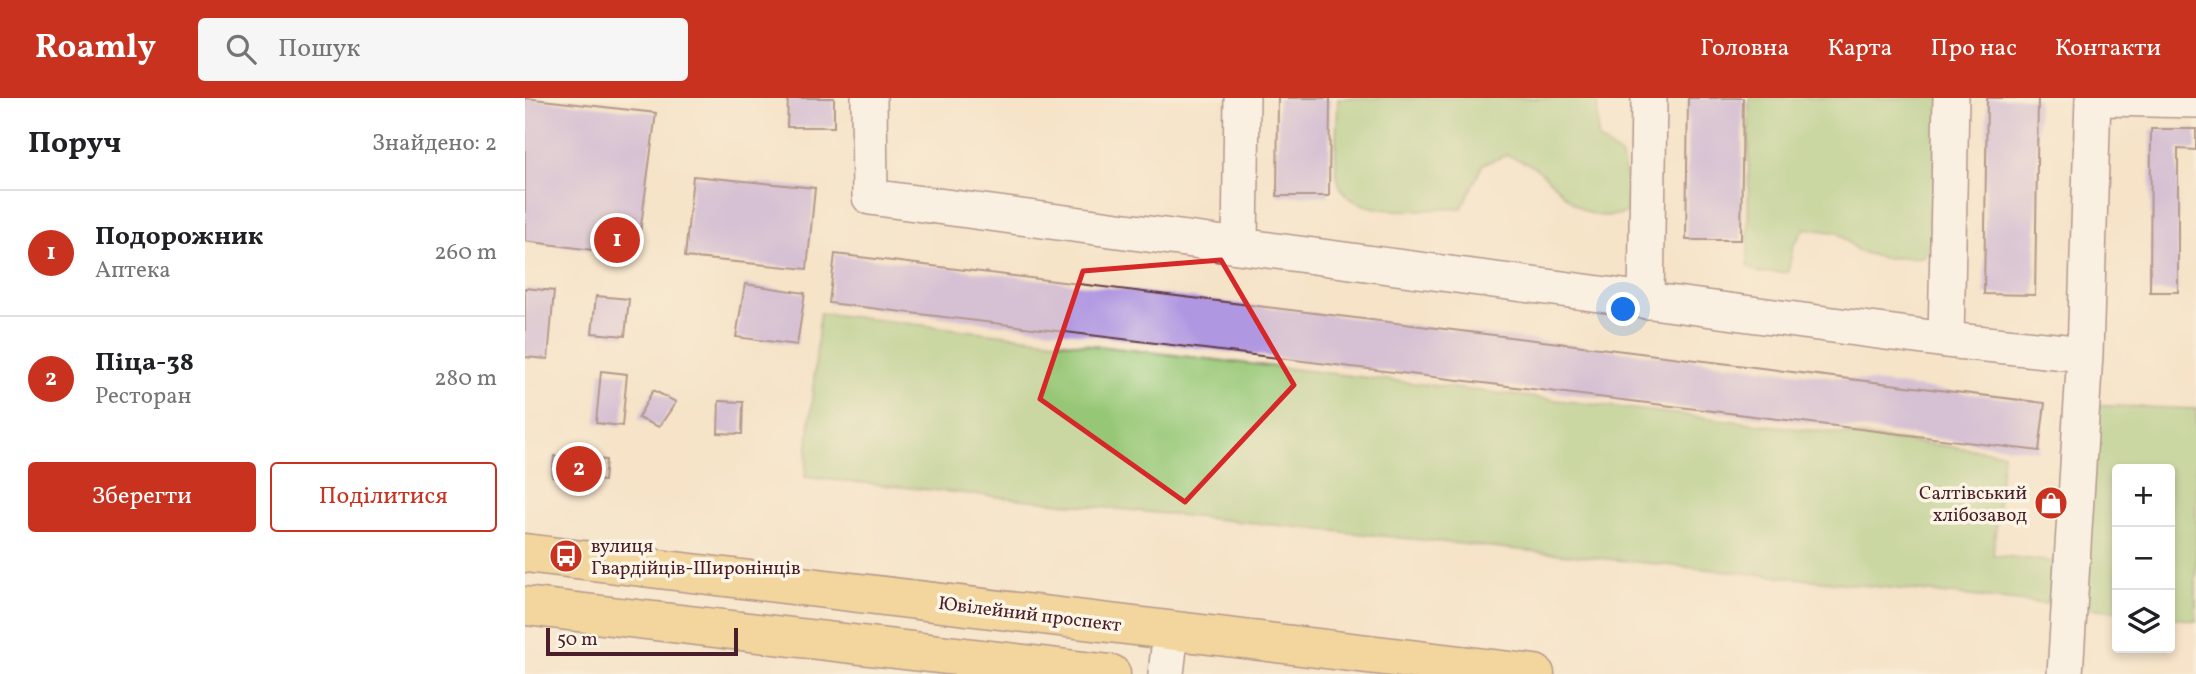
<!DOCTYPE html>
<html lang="uk">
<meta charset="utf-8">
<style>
body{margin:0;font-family:Vollkorn,serif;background:#f6f6f6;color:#202124}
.controls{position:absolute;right:21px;bottom:21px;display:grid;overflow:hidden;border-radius:7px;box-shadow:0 4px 10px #0003}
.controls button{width:63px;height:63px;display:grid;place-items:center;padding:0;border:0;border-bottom:2px solid #e0e0e0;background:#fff;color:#202124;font:35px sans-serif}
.scale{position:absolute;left:21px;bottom:18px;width:192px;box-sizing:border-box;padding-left:7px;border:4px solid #4a1f2b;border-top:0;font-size:19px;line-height:24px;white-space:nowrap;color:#4a1f2b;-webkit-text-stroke:5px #fcf5e5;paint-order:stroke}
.you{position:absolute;left:1099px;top:212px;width:24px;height:24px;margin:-18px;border:5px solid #fff;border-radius:50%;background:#1a73e8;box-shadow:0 0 0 10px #1a73e833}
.badge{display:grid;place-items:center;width:46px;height:46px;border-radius:50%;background:#c8321e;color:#fff;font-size:23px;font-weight:700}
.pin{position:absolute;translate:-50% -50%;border:4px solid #fff;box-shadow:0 2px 7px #0006}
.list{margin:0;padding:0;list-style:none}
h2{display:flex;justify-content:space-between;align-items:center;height:91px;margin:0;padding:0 28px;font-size:30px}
h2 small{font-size:23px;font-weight:400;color:#757577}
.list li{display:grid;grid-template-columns:46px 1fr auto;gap:21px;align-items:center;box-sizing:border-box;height:126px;padding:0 28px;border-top:2px solid #e0e0e0}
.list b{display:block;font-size:26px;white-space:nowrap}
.list p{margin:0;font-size:23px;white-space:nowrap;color:#757577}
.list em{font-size:23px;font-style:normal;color:#757577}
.actions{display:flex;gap:14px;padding:21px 28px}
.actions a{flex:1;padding:16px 0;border:2px solid #c8321e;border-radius:7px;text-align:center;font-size:24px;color:#c8321e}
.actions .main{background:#c8321e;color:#fff}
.icon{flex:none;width:38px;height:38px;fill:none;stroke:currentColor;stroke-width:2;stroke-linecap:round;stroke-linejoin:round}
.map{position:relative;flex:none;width:1671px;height:576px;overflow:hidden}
header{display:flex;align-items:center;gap:42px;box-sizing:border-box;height:98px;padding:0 35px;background:#c8321e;color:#fff}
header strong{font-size:33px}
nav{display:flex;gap:38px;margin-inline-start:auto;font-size:24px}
.search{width:490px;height:63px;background:#f6f6f6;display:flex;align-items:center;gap:18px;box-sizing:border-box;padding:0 24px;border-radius:7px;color:#757577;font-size:26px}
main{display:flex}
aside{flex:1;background:#fff}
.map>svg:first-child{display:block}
</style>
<header>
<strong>Roamly</strong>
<div class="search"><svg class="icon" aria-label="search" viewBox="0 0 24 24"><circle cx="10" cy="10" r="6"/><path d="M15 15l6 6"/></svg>Пошук</div>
<nav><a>Головна</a><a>Карта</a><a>Про нас</a><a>Контакти</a></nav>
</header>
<main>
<aside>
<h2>Поруч<small>Знайдено: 2</small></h2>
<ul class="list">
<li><span class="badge">1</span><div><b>Подорожник</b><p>Аптека</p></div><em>260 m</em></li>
<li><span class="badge">2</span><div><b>Піца-38</b><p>Ресторан</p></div><em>280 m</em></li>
</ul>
<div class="actions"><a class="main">Зберегти</a><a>Поділитися</a></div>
</aside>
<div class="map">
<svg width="1671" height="576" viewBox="0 0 1671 576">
<rect width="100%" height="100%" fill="#fcf5e5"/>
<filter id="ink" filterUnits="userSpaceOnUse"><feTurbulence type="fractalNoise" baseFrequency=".0143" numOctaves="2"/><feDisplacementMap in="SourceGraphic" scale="14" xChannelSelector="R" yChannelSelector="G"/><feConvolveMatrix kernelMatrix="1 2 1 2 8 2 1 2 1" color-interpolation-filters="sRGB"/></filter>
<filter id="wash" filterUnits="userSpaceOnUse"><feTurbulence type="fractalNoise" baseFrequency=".00686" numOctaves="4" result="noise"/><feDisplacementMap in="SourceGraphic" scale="28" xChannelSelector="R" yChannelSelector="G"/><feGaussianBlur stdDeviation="1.57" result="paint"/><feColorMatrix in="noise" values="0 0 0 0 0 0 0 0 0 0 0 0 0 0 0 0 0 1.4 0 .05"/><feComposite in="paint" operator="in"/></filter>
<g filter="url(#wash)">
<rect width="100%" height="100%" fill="#f5e3c8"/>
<path fill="#96c776" stroke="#707350" stroke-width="2" d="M813 0H1072L1073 42 1096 57 1104 90 1102 114C1058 130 1042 95 1012 71 1004 65 992 61 982 57L958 66 937 110C907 111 821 123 813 82 808 57 813 26 813 0Z
M1224 0H1420L1414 130 1398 159 1357 160 1333 153 1313 135 1280 130 1268 148 1263 174 1235 175 1223 168Z
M295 215 1478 355 1468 457 1548 466 1557 307 1671 311V523L1645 519V371H1592V513L280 379Z"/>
<g id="blocks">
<path fill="#b097e2" d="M0 0 131 15 112 158 0 143Z
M263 0H309V29H262Z
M753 0H805L804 98H752Z
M1163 0H1218L1216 142H1161Z
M1462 0H1513L1510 197 1459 196Z
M1626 31H1671V52L1653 51V194H1625Z
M168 78 290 90 282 171 160 159Z
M310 156 1520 305 1514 353 304 205Z
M220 186 280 195 272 247 211 239Z
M0 190 29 193 23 261 0 259Z
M71 198 104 201 100 238 67 235Z
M76 273 102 276 97 328 71 325Z
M128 292 151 304 134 329 113 320Z
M194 303 218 304 217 336 193 335Z
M29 358 81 362 79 383 27 379Z"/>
</g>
</g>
<g filter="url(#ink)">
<use href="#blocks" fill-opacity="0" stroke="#643c43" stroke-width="2"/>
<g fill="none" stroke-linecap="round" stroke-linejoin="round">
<defs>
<path id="minor" d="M344 0 345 99 1421 242 1560 256
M1581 0 1671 2
M715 147 717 0
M1121 203 1124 0
M1421 242 1426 0
M641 576 646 532
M1540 576 1560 256 1568 0"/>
<path id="major" d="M0 455 1010 576
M0 508 586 576"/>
</defs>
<use href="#minor" stroke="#643c43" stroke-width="38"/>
<use href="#major" stroke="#643c43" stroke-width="41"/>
<use href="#minor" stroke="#fff" stroke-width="35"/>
<use href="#major" stroke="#edc569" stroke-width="38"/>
</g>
</g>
<path d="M0 0H1671V576H0ZM696 162 769 287 660 404 515 301 558 173Z" fill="#f5e3c8" fill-opacity=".55" fill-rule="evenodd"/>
<path fill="none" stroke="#d62828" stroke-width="5" stroke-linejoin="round" d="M696 162 769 287 660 404 515 301 558 173Z"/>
<defs>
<symbol id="shop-disc" viewBox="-11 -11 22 22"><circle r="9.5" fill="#c8321e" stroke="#fcf5e5"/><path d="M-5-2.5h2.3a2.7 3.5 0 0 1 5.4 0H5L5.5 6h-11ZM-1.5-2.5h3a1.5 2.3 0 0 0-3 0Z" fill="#fff"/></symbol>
<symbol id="bus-disc" viewBox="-11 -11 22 22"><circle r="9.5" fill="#c8321e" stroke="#fcf5e5"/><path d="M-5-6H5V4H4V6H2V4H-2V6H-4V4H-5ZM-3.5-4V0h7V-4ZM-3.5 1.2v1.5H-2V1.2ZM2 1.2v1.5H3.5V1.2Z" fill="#fff"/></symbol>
</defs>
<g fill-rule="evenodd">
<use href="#shop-disc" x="1507" y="386" width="38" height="38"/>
<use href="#bus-disc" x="22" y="439" width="38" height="38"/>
</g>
<g text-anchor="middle" stroke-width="7" stroke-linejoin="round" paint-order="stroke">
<g font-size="19" fill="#4a1f2b" stroke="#fcf5e5" text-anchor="end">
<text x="1502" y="401">Салтівський<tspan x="1502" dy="22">хлібозавод</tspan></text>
<text x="66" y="454" text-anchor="start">вулиця<tspan x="66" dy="22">Гвардійців-Широнінців</tspan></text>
</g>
<g font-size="19" fill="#4a1f2b" stroke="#fcf5e5">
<text transform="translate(505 515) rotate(7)" y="7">Ювілейний проспект</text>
</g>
</g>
</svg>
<div class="controls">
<button>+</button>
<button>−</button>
<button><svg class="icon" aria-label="layers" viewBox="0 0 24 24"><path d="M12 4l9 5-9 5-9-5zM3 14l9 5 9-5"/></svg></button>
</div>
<div class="scale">50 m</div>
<div class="you"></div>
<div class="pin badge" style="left:92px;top:142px">1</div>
<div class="pin badge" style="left:54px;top:371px">2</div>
</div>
</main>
